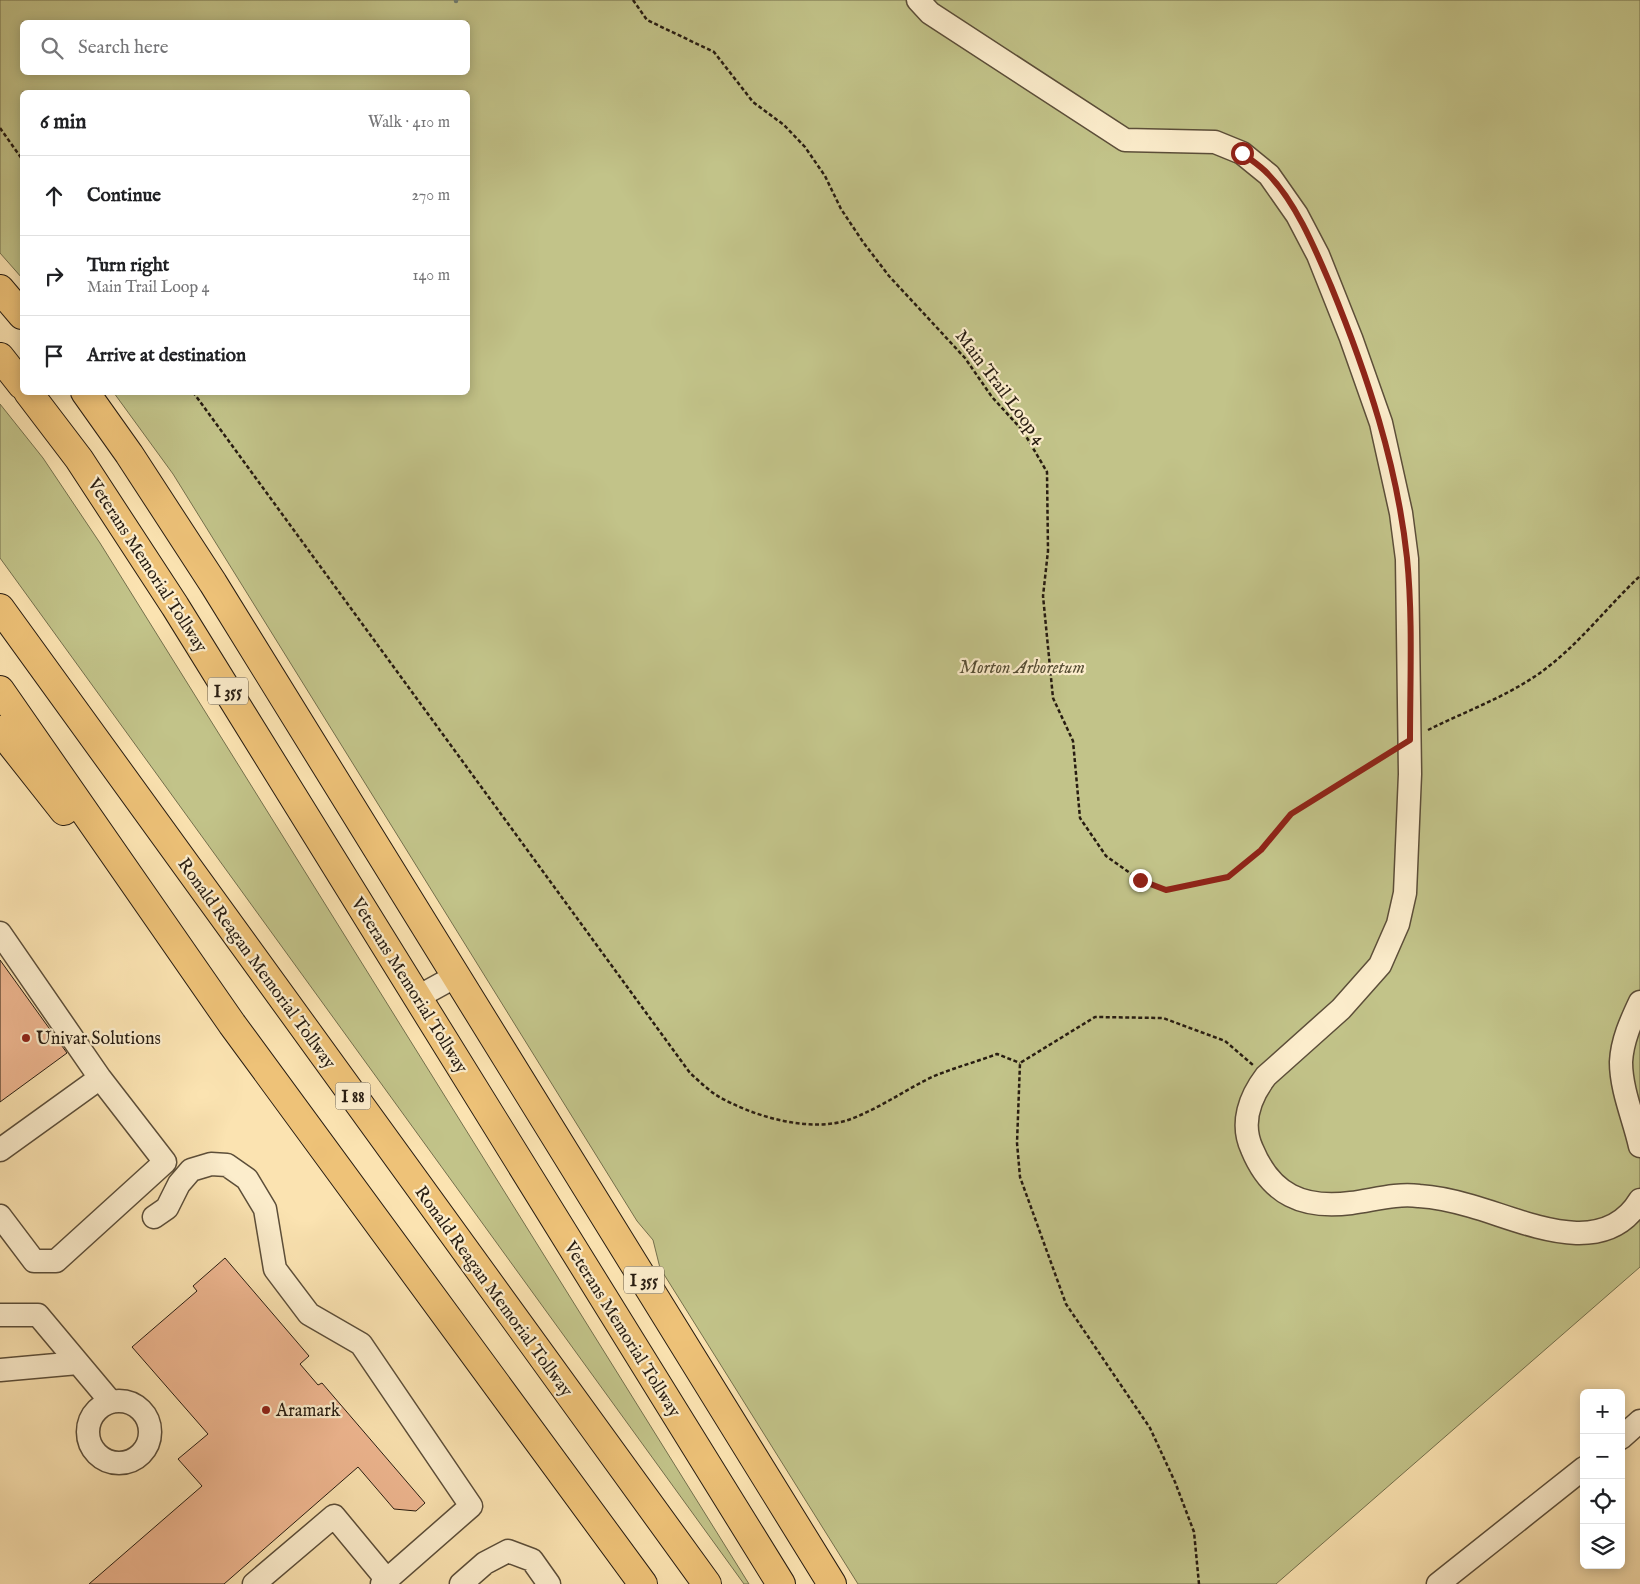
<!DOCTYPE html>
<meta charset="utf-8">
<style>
body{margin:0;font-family:"IM FELL English",serif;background:#f6f6f6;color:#202124}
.controls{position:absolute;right:15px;bottom:15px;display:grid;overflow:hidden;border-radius:8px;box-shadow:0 2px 12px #0003}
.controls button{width:45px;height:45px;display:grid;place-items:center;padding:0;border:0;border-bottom:1px solid #e0e0e0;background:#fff;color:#202124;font:25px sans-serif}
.stop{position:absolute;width:15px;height:15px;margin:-11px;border:4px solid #8f2418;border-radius:50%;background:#fff}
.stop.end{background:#8f2418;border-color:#fff;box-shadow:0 1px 5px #0008}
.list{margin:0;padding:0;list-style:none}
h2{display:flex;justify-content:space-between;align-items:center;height:65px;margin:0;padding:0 20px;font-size:21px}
h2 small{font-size:16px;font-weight:400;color:#757577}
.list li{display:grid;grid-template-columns:32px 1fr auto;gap:15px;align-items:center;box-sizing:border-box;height:80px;padding:0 20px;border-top:1px solid #e0e0e0}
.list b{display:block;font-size:19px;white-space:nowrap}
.list p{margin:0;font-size:16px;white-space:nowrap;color:#757577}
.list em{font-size:16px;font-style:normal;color:#757577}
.icon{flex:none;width:28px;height:28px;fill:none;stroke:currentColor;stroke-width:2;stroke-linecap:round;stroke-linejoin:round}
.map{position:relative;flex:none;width:1640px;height:1584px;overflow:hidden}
.search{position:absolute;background:#fff;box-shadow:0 2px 12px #0003;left:20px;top:20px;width:450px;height:55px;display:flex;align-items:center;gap:12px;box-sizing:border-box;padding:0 18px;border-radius:8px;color:#757577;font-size:19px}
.panel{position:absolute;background:#fff;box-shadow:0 2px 12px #0003;left:20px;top:90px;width:450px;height:305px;border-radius:8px}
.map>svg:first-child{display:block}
</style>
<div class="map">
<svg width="1640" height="1584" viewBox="0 0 1640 1584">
<rect width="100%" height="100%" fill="#fbe3b1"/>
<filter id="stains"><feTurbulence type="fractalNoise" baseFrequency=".004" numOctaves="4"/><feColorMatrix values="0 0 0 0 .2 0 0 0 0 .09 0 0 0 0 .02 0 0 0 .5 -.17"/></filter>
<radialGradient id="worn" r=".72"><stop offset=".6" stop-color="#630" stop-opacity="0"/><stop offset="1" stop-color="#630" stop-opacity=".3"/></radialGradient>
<path fill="#c2c389" stroke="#74704d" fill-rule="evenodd" d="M0 0H1640V1267L1276 1584H858L660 1268 653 1240 637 1221 173 474 114 393 468 392V92H22V278L0 253ZM22 22H468V72H22Z
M0 404 43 458 100 543 749 1584H744L0 558Z"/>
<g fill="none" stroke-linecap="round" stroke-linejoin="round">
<path stroke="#707d72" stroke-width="4.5" d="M456 1V0"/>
</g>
<path fill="#efb791" stroke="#271c11" d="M0 960 67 1053 0 1102Z
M225 1258 309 1356 300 1364 318 1385 322 1383 425 1503 416 1511 394 1509 358 1467 224 1584H89L202 1486 178 1459 208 1434 132 1347 197 1291 193 1286Z"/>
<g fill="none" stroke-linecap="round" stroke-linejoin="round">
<defs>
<path id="minor" d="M918 0 930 13 1125 140 1215 142 1242 153 1269 175 1297 215 1318 255 1351 338 1381 423 1401 513 1407 559 1410 774 1405 893 1398 924 1380 965 1341 1009 1266 1076C1250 1097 1240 1123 1252 1149 1271 1195 1303 1209 1351 1203 1374 1200 1396 1193 1419 1196 1436 1197 1454 1201 1471 1206 1522 1220 1603 1262 1640 1200
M0 933 100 1078 0 1150
M418 997 456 976
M1640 1002C1631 1021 1622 1041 1621 1062 1621 1090 1634 1119 1640 1146
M0 1216 34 1261H56L165 1162 100 1078
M154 1217 167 1208 179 1184 191 1170 211 1164 227 1165 247 1179 265 1209 275 1269 309 1314 361 1344 471 1506 382 1584
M0 1315H38L111 1402
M0 1370 78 1363
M88 1432a31 31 0 1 1 62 0a31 31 0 1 1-62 0Z
M1621 1438 1640 1421
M254 1584 334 1516 387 1580
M461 1584 485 1563 508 1551 532 1560 549 1584
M1438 1584 1584 1468"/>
<path id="highway" d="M0 289 22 315
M0 357 22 385
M28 392 79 459 175 606 781 1584
M85 392 129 454 213 583 832 1584
M0 608 707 1584
M0 690 232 1024 643 1584
M0 730 64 811"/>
</defs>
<use href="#minor" stroke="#5c4e39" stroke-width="25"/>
<use href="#highway" stroke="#271c11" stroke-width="30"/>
<path stroke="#271c11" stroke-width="2.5" stroke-dasharray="4 2.5" stroke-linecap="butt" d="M633 0 647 20 714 52 753 102 784 125 805 147 825 176 841 209 863 242 889 276 965 358 992 397 1023 431 1047 472 1048 551 1043 596 1053 698 1073 741 1080 818 1106 856 1140 880 1165 890 1228 877 1261 850 1291 814 1391 752
M0 128 22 159
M193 392 690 1073C698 1080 707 1089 716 1095 751 1116 811 1134 851 1119 880 1108 905 1090 932 1077 953 1068 976 1062 997 1054L1020 1063
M1428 730C1466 711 1509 696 1544 670 1580 643 1607 607 1640 576
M1199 1584 1194 1532 1175 1482 1150 1428 1066 1304 1020 1177 1017 1143 1020 1063 1095 1017 1163 1018 1225 1041 1253 1065"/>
<use href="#minor" stroke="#fcedcc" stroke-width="22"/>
<use href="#highway" stroke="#eec278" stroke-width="28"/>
</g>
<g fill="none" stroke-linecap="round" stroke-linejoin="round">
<path stroke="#8f2418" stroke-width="6" d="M1140 880 1166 890 1228 877 1261 850 1291 814 1410 740C1410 680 1413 618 1407 558 1397 464 1367 374 1331 286 1316 251 1296 202 1268 174 1261 166 1251 160 1242 153"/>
</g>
<g fill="#8f2418" stroke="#fcedcc" stroke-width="2">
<circle cx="26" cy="1038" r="5"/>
<circle cx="266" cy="1410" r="5"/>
</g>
<g text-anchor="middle" stroke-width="4.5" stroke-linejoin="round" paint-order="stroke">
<g fill="#fcedcc" stroke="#675b49" stroke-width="1">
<rect x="208" y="677.5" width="40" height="27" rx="4"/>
<rect x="335.5" y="1082.5" width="35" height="27" rx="4"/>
<rect x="624" y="1266.5" width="40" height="27" rx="4"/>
</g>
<g font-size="16" font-weight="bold" fill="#271c11">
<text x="228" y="697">I 355</text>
<text x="353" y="1102">I 88</text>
<text x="644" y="1286">I 355</text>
</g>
<g font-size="18" fill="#271c11" stroke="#fcedcc">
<text transform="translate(1001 387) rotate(53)" y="6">Main Trail Loop 4</text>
<text transform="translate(148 565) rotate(57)" y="6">Veterans Memorial Tollway</text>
<text transform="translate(257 963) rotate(54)" y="6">Ronald Reagan Memorial Tollway</text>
<text transform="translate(410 985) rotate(58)" y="6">Veterans Memorial Tollway</text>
<text transform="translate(494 1291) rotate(54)" y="6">Ronald Reagan Memorial Tollway</text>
<text transform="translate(623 1329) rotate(58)" y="6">Veterans Memorial Tollway</text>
</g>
<g font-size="18" font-style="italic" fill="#564e35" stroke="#fcedcc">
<text x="1022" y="673">Morton Arboretum</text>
</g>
<g font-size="18" fill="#271c11" stroke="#fcedcc" text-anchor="start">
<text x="36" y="1044">Univar Solutions</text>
<text x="276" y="1416">Aramark</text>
</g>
</g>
<rect width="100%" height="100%" filter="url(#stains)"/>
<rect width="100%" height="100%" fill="url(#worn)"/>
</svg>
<div class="controls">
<button>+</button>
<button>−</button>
<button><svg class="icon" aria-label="locate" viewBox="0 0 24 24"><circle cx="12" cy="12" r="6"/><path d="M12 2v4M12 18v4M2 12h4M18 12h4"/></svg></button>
<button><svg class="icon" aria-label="layers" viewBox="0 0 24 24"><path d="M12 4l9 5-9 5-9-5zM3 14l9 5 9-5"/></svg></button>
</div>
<div class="stop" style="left:1242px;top:153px"></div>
<div class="stop end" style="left:1140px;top:880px"></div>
<div class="search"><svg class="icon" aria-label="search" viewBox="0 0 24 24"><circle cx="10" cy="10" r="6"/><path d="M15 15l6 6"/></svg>Search here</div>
<section class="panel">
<h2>6 min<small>Walk · 410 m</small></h2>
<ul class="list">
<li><svg class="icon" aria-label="ahead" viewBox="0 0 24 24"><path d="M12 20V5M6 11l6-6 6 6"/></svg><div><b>Continue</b></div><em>270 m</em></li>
<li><svg class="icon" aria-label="right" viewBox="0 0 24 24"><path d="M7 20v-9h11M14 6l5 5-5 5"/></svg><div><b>Turn right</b><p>Main Trail Loop 4</p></div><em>140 m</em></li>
<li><svg class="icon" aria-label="arrive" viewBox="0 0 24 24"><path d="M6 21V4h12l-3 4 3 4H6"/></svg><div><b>Arrive at destination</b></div></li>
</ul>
</section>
</div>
